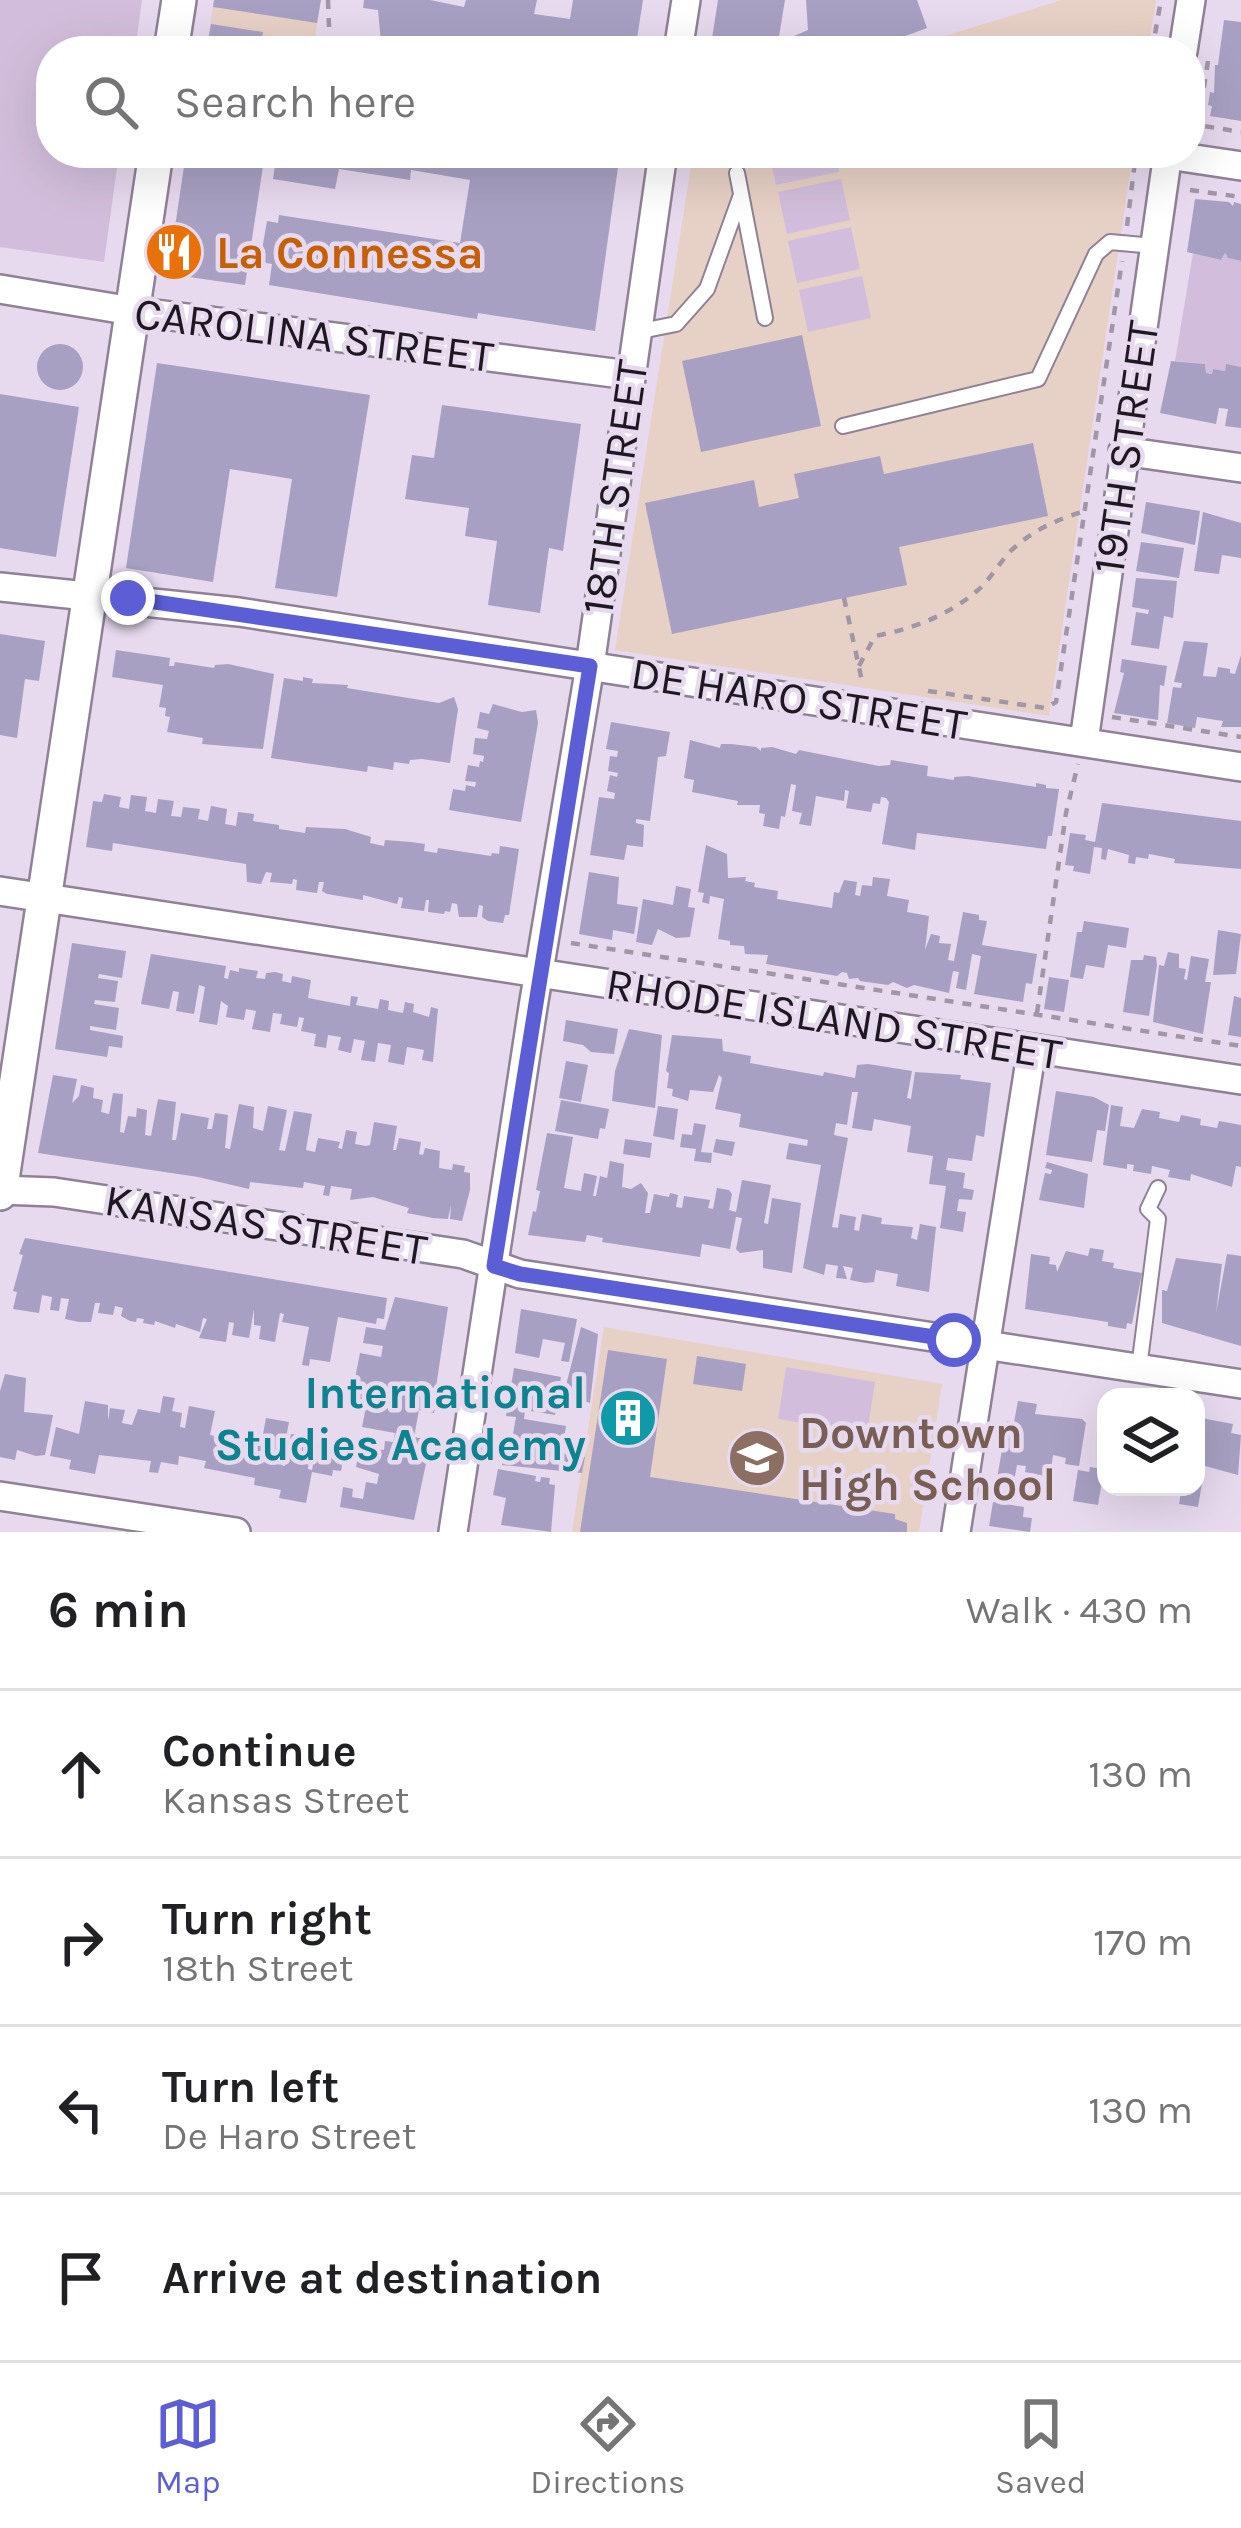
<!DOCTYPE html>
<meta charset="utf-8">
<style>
body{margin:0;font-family:Karla,sans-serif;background:#f2f2f2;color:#202124}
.controls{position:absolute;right:36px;bottom:36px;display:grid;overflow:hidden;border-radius:24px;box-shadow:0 12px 48px #0002}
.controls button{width:108px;height:108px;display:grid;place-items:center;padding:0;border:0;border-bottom:3px solid #e0e0e0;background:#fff;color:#202124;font:60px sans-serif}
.stop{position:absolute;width:36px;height:36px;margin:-27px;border:9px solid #5c5ed6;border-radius:50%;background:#fff}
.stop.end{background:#5c5ed6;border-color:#fff;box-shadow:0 3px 12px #0008}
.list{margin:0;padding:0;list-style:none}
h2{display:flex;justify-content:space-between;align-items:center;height:156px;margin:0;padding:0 48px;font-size:51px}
h2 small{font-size:39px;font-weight:400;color:#757577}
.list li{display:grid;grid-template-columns:78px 1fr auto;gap:36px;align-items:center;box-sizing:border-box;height:168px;padding:0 48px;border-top:3px solid #e0e0e0}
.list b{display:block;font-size:45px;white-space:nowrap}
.list p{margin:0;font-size:39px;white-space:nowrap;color:#757577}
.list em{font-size:39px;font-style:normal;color:#757577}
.icon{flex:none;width:66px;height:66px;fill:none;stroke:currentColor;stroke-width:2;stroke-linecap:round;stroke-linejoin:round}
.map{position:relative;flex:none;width:1241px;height:1532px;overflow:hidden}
.search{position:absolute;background:#fff;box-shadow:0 12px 48px #0002;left:36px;right:36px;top:36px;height:132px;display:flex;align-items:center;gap:30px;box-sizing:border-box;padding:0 42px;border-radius:48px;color:#757577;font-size:45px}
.sheet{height:828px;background:#fff}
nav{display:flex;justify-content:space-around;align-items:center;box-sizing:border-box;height:168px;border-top:3px solid #e0e0e0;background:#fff;font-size:33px;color:#757577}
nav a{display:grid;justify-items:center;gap:6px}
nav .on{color:#5c5ed6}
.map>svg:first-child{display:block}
</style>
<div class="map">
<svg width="1241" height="1532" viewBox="0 0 1241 1532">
<rect width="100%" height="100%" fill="#e7d9ee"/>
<path fill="#e7d0c5" d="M214 0H321L313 51H206Z
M1062 0H1156L1148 51H896Z
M693 153H1133L1049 716 615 650Z
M604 1327 942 1384 919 1532H572Z"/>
<path fill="#d2bedc" d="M0 0H142L135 51H51V153H119L104 262 0 247Z
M769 153H835L839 172 776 185Z
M841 179 850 220 787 234 778 192Z
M851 227 860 269 797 283 788 241Z
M1193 253 1220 260 1225 253 1228 258 1241 261V367L1226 365 1225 371 1213 369 1212 374 1206 373 1205 364 1175 361Z
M862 276 871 318 808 332 799 290Z
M786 1367 875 1382 867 1434 778 1419Z"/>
<path fill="#a8a0c2" d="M214 0H321L317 23 213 7Z
M364 0H430L464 7 466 0H537L534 14 570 19 573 0H643L635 51H500L448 40 402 45V40L381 42 378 10 363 8Z
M718 0H785L778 43 808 30 806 0H917L927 28 865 51H710Z
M1224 20 1241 22V121L1210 116 1212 106 1208 105 1210 92 1214 93 1215 65H1218Z
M211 24 263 32 260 51H206Z
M186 153H265L245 285 168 274Z
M277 153H620L595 331 478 313 477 319 269 285 272 264 260 262 267 221 278 223 279 215 460 243 470 180 411 170 410 180 339 169 335 189 273 179Z
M1195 199 1229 202 1233 206 1234 202 1241 204V261L1228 258 1225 253 1221 260 1187 252Z
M802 335 821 426 701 452 682 361Z
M37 367a23 23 0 1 1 46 0a23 23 0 1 1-46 0Z
M1171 361 1205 364 1206 373 1212 374 1213 369 1225 371 1226 364 1241 367V428L1225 426 1228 409 1219 408 1216 424 1160 413Z
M157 363 370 395 337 597 275 588 292 479 230 469 213 582 126 568Z
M0 394 79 407 56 557 0 548Z
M442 405 581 424 563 551 549 548 540 613 488 605 497 541 465 536 469 508 405 499 412 455 434 458Z
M1033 443 1048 516 899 547 907 585 672 634 645 503 754 480 759 507 799 498 794 474 880 456 884 474Z
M1146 502 1200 511 1195 545 1141 533Z
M1203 512 1241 523V558L1222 555 1219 574 1194 571Z
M1141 542 1184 548 1179 578 1136 571Z
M1136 578 1177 581 1173 618 1164 616 1159 649 1131 645 1136 612 1148 614 1149 610 1132 607Z
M0 634 45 641 39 681 25 679 17 738 0 735Z
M1184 641 1208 643 1203 676 1216 677 1218 667 1230 669V673L1235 674 1241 655V727H1221L1223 721 1197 717 1195 728 1167 723 1173 687 1181 688 1182 683 1174 682Z
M116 650 170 658 169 666H174L175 662 214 668 215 665 228 664 274 674 263 749 202 744 203 738 167 732 170 717 165 716 166 708 159 707 163 685 112 677Z
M1122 659 1167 666 1164 686 1160 685 1158 720 1114 713 1124 673 1120 672Z
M303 677 313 679 312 683 348 685 347 688 439 703 454 697 458 709 450 763 422 759 410 760 409 764 394 762 393 770 368 766 367 772 271 758 284 678 303 681Z
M493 704 522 712 536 710 538 723 521 822 449 810 453 789 465 791 466 785 475 787 476 782 465 781 468 765 479 767 480 761 483 762 484 756 473 754 475 738 487 739 489 731 477 728 480 712 489 714Z
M611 722 670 732 666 756 658 757 650 821 636 819V823L644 825 643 847 627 845 624 860 590 855 599 797 614 799 615 793 607 791 610 775 617 777 618 773 608 771 610 756 617 757 618 751 606 749Z
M690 740 720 748 721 744H731L756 747 761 751V748L772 747 796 754 799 750 879 766 890 765 891 760 928 766 927 776 954 780V777L968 776 1036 787V783L1046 785V788L1059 789 1052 836H1048L1046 849 917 833 915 850 882 844 889 802 886 798 881 797 880 804 873 803 871 812 846 808 849 791 845 790 844 801 816 796 811 826 799 824 802 813 792 811 796 785 791 784 785 817 781 816 779 829 763 826 765 814 759 813 760 805H737L738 801 692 792 694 780 684 778Z
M104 794 121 797 119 807 129 809 131 795 147 797 145 811 156 813 158 799 174 801 171 816 181 817 183 807 200 809 198 819 208 821 211 806 227 809 225 824 236 826 238 812 254 814 253 821 279 825V829L305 833 306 827 345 829 371 837 370 843 384 846 385 840 411 842 425 844 424 851 437 853 438 848 491 856 492 853 499 854 500 846 519 849 509 915H505L503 923 488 921 482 917 483 906 479 905 477 917H459L457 904 452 903 450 912 445 911 444 914 428 912 429 900H426L424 911 401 908 403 898 399 897 397 904 363 895V900L327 894 322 891 324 882H319L317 893 296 890 297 880 293 879 292 884 270 882 272 873 266 872 261 884 247 882 246 864 113 843 112 851 86 847 93 801 102 802Z
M1102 803 1241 821V869L1174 863 1175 859 1149 854 1148 859 1136 857 1135 864 1128 863 1129 855 1108 849 1106 860 1101 859 1102 848 1094 847 1090 874 1073 871 1074 866 1065 865 1070 833 1086 835 1085 840 1095 842Z
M706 845 727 854 728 878 746 877 745 881 755 883 754 887 778 891 777 899 832 908 834 892 839 893 844 880 857 882 855 895 860 896 862 885 872 886 873 877 890 879 887 896 909 900 907 912 929 916 925 950 931 934 940 936 939 943 951 944 948 960 954 961 963 912 979 915V920L987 921 982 945 1037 954 1032 984 1026 983 1023 1002 974 994 981 956 972 954 966 990 956 988 959 972 953 971 949 993 914 985 907 988 893 982 888 985 860 981 858 978 849 979 847 973 842 972 837 976 766 964 768 955 745 954 744 946 730 945V941L718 939 724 899 710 896 709 904 702 902 704 893 698 892Z
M589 872 619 877 617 904 638 907 634 934 613 930 612 940 579 934Z
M676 886 691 889 688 907 695 908 690 937 676 938 658 929 652 945 636 942 643 899 673 905Z
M1084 921 1129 928 1126 948 1108 945 1104 968 1086 965 1083 979 1070 977 1077 932H1082Z
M1218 930 1241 934 1236 974 1213 975Z
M72 943 126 951 122 978 99 974 98 978 118 981 115 1002 95 1000 94 1004 119 1008 116 1030 90 1026V1030L123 1036 122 1048 109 1046 107 1057 55 1049Z
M1168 952 1179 954V968L1186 969 1184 979 1187 980 1191 956 1209 959 1205 982H1211L1203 1034 1153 1022 1159 965 1164 966Z
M151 954 226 966 224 978 228 979 230 970 239 972V968L258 971 256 978 265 979 266 973 275 972 283 974 282 981 291 983 292 976 311 980 308 998 334 1003 350 1006 351 996 358 997 356 1005 378 1009 380 999 389 1001 388 1010 403 1013 405 1002 414 1004 413 1012 429 1017 431 1007 438 1009 433 1062 422 1060 424 1050 407 1047 404 1065 388 1062 391 1045 378 1043 375 1062 361 1060 365 1041 354 1039 351 1053 338 1050 341 1037 328 1035 326 1048 314 1046 316 1034 301 1031 304 1018 299 1017 297 1027 280 1024 282 1014 273 1013 270 1032 252 1029 256 1011 246 1009 244 1020 226 1017 228 1006 221 1001 217 1025 199 1022 205 987 199 985 194 1014 176 1011 179 992 173 991 169 1009 141 1004Z
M1144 955 1156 957 1157 965 1149 1016 1123 1012 1131 960H1143Z
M1049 977 1069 980 1064 1012 1044 1009Z
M1234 996 1241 998V1037L1228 1035Z
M566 1020 618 1029 614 1054 591 1052 583 1045 563 1041Z
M629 1029 662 1035 655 1108 612 1101 615 1071Z
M672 1035 722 1039 723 1051 751 1056 750 1063 823 1076 824 1072 855 1078 857 1065 868 1064 912 1071 907 1098 911 1099 915 1072 961 1075 960 1079 991 1083 984 1137 976 1135 972 1161 948 1158 946 1170 965 1173 963 1188 974 1190 972 1200 959 1199 957 1211 966 1212 963 1232 940 1228 946 1186 929 1184 933 1156 907 1152 911 1126 874 1119 872 1131 852 1128 858 1092H852L847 1125 836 1123 834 1135 848 1138 832 1227 838 1228 840 1214 856 1217 854 1230 859 1231 862 1214 882 1218 881 1224 913 1227 911 1238 917 1240 920 1224 936 1227 929 1292 896 1286 898 1274 876 1270 874 1282 865 1283 850 1280 853 1268 843 1266 847 1279 836 1278 838 1266 826 1264 824 1275 803 1268 821 1165 786 1159 789 1143 807 1146 808 1140 739 1127 741 1114 715 1109 722 1078 719 1075 713 1092 690 1090 688 1101 672 1096 673 1089 667 1088 669 1073 666 1071Z
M566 1061 588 1065 581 1102 559 1098Z
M53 1075 77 1079 72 1103 79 1096 81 1085 94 1088 93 1098 103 1100 101 1112 109 1114 113 1093 123 1094 120 1132 124 1133 128 1116 136 1117 137 1108 147 1110 145 1135 151 1136 158 1099 176 1102 172 1140H176L181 1113 209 1118 207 1129H212L215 1113 228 1115 225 1148 230 1149 239 1104 254 1107 253 1128 263 1131 268 1106 287 1110 279 1150 285 1151 294 1111 312 1114 306 1150 315 1152 318 1138 340 1142 338 1148 342 1149 346 1130 357 1132 355 1144 366 1146 370 1145 374 1122 397 1126 393 1150H396L399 1138 421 1142 419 1154 423 1155 425 1148 440 1151 439 1168 452 1170 453 1164 465 1166 464 1172 470 1173V1190L462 1221 450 1219 451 1205 448 1219 433 1218 407 1213 409 1208 373 1197 350 1200 352 1189 331 1186 329 1196 323 1195 325 1186 304 1182 303 1188 250 1182 249 1189 198 1177 38 1153Z
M1056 1091 1094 1097 1109 1105 1105 1131 1097 1130 1092 1162 1046 1155Z
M561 1100 609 1109 605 1129 600 1128 598 1139 555 1131Z
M1111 1105 1123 1107 1120 1126 1134 1128 1142 1109 1160 1112 1159 1118 1179 1122 1181 1115 1201 1119 1200 1125 1217 1128 1219 1121 1241 1125V1167L1236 1166 1232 1187 1191 1174 1190 1181 1168 1177 1170 1170 1152 1166 1151 1174 1133 1171 1134 1165 1127 1164V1169L1103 1165Z
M658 1106 678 1109 674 1140 653 1136Z
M694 1123 706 1125 701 1152 712 1153 711 1163 694 1161 696 1149 680 1147 682 1134 692 1135Z
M547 1133 573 1137 564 1188 581 1191 584 1173 597 1176 593 1196H596L600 1176 607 1178 610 1161 624 1164 622 1187 631 1189 641 1183 648 1193 645 1213H650L654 1194 669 1197 670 1193 678 1195 676 1207 682 1208 684 1196 710 1200 708 1208 713 1209 717 1188 729 1190 732 1194 729 1210 736 1212 742 1180 771 1185 764 1223 768 1224 772 1198 801 1203 792 1273 763 1268V1250L740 1253 736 1249 742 1218 736 1217 730 1249 702 1244 700 1257 602 1242 603 1238 587 1235 585 1242 528 1235 533 1211 536 1212 540 1191 536 1190Z
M625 1139 652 1143 650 1158 623 1154Z
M716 1139 735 1142 732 1156 713 1152Z
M1047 1162 1088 1174 1084 1208 1039 1200 1045 1173 1051 1174 1052 1170 1045 1168Z
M25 1238 387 1298 384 1319 377 1318 376 1324 338 1317 330 1362 310 1359 309 1366 302 1365 309 1327 282 1322 284 1314 280 1313 275 1342 259 1339 261 1326 254 1325V1309L249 1338 232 1335 234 1323 229 1322 226 1342 199 1338 207 1319 203 1318 200 1332 176 1324 175 1328 155 1321 154 1325 143 1323 144 1319 137 1318 136 1322 130 1321 121 1316 123 1308 115 1306 113 1315 98 1313 100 1303H95L91 1322H79L65 1319 69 1299 61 1298 59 1311 50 1310 52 1297 42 1295 39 1313 13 1309 17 1292 13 1291 23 1255 19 1254Z
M1090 1248 1104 1250 1102 1261 1114 1263 1113 1268 1142 1273 1132 1324 1127 1323 1126 1329 1108 1326V1322L1025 1309 1031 1254 1050 1257 1049 1264 1056 1265 1057 1272 1066 1251 1088 1256Z
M1227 1254 1241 1256V1346L1162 1323V1290L1167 1291 1176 1258 1222 1264 1216 1313Z
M395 1297 448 1307 436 1387 439 1388 432 1402 436 1403 434 1413 419 1410 414 1437 431 1440 414 1520 340 1507 343 1487 353 1489 352 1497 363 1499 366 1482 377 1484 379 1474 356 1467 358 1456 373 1458 375 1449 384 1450 385 1441 393 1442 395 1433 362 1427 367 1402 351 1399 360 1353 381 1357 383 1346 363 1343 366 1327 385 1330Z
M521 1309 577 1319 569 1362 561 1361 565 1343 543 1339 539 1358 515 1353Z
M581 1327 598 1334 590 1403 564 1393Z
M608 1350 667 1359 650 1477 895 1514V1519L907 1523V1532H580Z
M697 1356 746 1364 742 1391 693 1384Z
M514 1368 561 1377 555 1415 525 1410 524 1419 566 1426 563 1444 548 1446 547 1451 585 1457 582 1473 502 1465 505 1444 515 1445 516 1435 513 1434 516 1417 506 1416Z
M5 1374 26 1378 24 1412 53 1415 45 1455 36 1456 17 1450 15 1460 0 1457V1391Z
M163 1396 175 1398 172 1411 182 1413 180 1427 185 1428 189 1406 215 1411 210 1435 261 1445 266 1418 289 1422 281 1465 285 1466 291 1434 310 1437 308 1469 312 1470 317 1443 345 1449 341 1471 333 1470 332 1476 312 1472 306 1503 279 1498 281 1490 254 1485 255 1478 204 1468 206 1461 179 1456 178 1465 161 1462 158 1473 149 1472 151 1461 99 1455 95 1474 69 1469 71 1460 50 1456 56 1427 79 1434 85 1401 108 1405V1421L110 1408 125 1410 122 1423 132 1425 138 1409 160 1413Z
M1018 1401 1037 1404 1035 1414 1082 1419 1086 1423 1079 1466 1065 1464 1066 1458 1053 1455 1050 1477 1025 1472 1026 1466 1017 1465 1013 1487 996 1484 1007 1421 1014 1422Z
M1196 1417 1233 1424 1231 1433 1241 1435 1238 1475 1205 1466 1198 1507 1179 1504 1182 1487H1196Z
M1090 1467 1104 1469 1098 1505 1073 1501 1078 1470 1089 1472Z
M498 1469 536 1476 535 1481 540 1482 541 1477 550 1478 549 1484 555 1485 551 1532 501 1525 506 1498 493 1495Z
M993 1502 1024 1507 1023 1517 1032 1518 1030 1532 989 1526Z"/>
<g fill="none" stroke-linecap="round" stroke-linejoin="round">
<defs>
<path id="service" d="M737 173 765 318
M636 332 676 324 707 289 741 195
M843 426 1038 379 1096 254 1110 242 1154 246
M1139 1368 1158 1219 1148 1209 1158 1188"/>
<path id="minor" d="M678 51 686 0
M1183 51 1191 0
M1168 155 1241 166
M0 289 132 311 629 375
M1123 451 1241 468
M0 587 239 612 1241 767
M1084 741 1168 153
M0 891 1241 1080
M0 1190 54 1192 463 1254 520 1274 1241 1384
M0 1496 236 1532
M453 1532 533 1007 590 666 663 153
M956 1532 1032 1048"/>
<path id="tertiary" d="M171 51 179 0
M0 1193 156 153"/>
</defs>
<use href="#service" stroke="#8f8295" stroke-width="18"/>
<use href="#minor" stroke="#8f8295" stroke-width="32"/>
<use href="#tertiary" stroke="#8f8295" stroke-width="38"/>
<path stroke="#a196a6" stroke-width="4.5" stroke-dasharray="9 9" stroke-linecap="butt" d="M328 0 330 51
M1152 51 1161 0
M1208 61 1198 125 1241 132
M1190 190 1241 197
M1127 226 1136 153
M844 598 862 681
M859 666 875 636C912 629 948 616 978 590 992 578 1001 559 1015 547 1034 530 1058 519 1082 512
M928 691 1045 708 1056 702 1122 261
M1112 717 1241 737
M571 943 1241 1046
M1037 1013 1066 813 1078 764"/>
<use href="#service" stroke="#fff" stroke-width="14"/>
<use href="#minor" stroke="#fff" stroke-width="27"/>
<use href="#tertiary" stroke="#fff" stroke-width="33"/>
</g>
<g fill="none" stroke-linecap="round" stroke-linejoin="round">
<path stroke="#5c5ed6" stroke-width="15" d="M128 598 590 666 494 1266 520 1274 954 1340"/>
</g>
<defs>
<symbol id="restaurant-disc" viewBox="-11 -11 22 22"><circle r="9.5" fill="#e8710a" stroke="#e7d9ee"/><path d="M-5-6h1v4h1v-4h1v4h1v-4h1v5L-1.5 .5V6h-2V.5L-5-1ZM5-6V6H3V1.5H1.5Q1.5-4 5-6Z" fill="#fff"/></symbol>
<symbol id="building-disc" viewBox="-11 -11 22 22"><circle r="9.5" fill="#0f9aa8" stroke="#e7d9ee"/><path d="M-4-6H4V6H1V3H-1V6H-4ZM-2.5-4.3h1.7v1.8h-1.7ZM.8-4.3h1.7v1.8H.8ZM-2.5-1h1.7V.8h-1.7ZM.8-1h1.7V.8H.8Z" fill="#fff"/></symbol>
<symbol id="school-disc" viewBox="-11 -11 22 22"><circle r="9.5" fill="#8d6e63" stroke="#e7d9ee"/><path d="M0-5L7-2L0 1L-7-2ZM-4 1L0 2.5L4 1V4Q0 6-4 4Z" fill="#fff"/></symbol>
</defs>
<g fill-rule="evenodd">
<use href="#restaurant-disc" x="141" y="219" width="66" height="66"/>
<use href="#building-disc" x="595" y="1385" width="66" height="66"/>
<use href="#school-disc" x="724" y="1425" width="66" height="66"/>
</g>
<g text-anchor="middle" stroke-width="9" stroke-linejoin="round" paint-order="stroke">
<g font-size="45" font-weight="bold" fill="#c56008" stroke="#e7d9ee" text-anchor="start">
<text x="216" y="268">La Connessa</text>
</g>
<g font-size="45" fill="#1e1920" stroke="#e7d9ee">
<text transform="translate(314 334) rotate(7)" y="16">CAROLINA STREET</text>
<text transform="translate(1125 447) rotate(-82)" y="16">19TH STREET</text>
<text transform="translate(614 487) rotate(-82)" y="16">18TH STREET</text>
<text transform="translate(799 698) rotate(9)" y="16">DE HARO STREET</text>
<text transform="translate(834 1018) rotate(9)" y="16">RHODE ISLAND STREET</text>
<text transform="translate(266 1224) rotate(9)" y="16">KANSAS STREET</text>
</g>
<g font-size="45" font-weight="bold" fill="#0d838f" stroke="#e7d9ee" text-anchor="end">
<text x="586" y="1408">International<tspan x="586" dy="52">Studies Academy</tspan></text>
</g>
<g font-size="45" font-weight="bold" fill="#785e54" stroke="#e7d9ee" text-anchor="start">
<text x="799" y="1448">Downtown<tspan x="799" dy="52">High School</tspan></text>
</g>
</g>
</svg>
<div class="controls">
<button><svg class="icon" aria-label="layers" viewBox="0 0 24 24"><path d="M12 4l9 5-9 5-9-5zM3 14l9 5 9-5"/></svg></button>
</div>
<div class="stop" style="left:954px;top:1340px"></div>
<div class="stop end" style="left:128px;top:598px"></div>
<div class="search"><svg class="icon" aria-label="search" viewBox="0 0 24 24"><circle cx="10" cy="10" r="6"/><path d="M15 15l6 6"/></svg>Search here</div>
</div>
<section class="sheet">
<h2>6 min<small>Walk · 430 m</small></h2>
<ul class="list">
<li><svg class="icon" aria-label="ahead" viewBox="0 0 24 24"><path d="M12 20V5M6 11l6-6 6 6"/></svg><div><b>Continue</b><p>Kansas Street</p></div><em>130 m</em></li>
<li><svg class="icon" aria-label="right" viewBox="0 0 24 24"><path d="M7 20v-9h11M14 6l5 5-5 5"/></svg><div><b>Turn right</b><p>18th Street</p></div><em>170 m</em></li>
<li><svg class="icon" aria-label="left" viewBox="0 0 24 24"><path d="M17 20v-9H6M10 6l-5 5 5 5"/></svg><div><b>Turn left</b><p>De Haro Street</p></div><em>130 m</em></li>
<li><svg class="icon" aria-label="arrive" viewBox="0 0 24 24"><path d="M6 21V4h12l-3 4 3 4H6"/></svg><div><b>Arrive at destination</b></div></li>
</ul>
</section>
<nav>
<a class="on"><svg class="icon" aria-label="map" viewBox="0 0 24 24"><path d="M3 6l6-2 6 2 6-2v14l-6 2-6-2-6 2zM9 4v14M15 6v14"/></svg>Map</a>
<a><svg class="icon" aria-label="directions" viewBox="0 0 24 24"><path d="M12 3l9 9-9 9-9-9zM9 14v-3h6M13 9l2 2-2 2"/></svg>Directions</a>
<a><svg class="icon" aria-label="saved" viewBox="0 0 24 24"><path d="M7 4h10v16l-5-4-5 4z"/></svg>Saved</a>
</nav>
